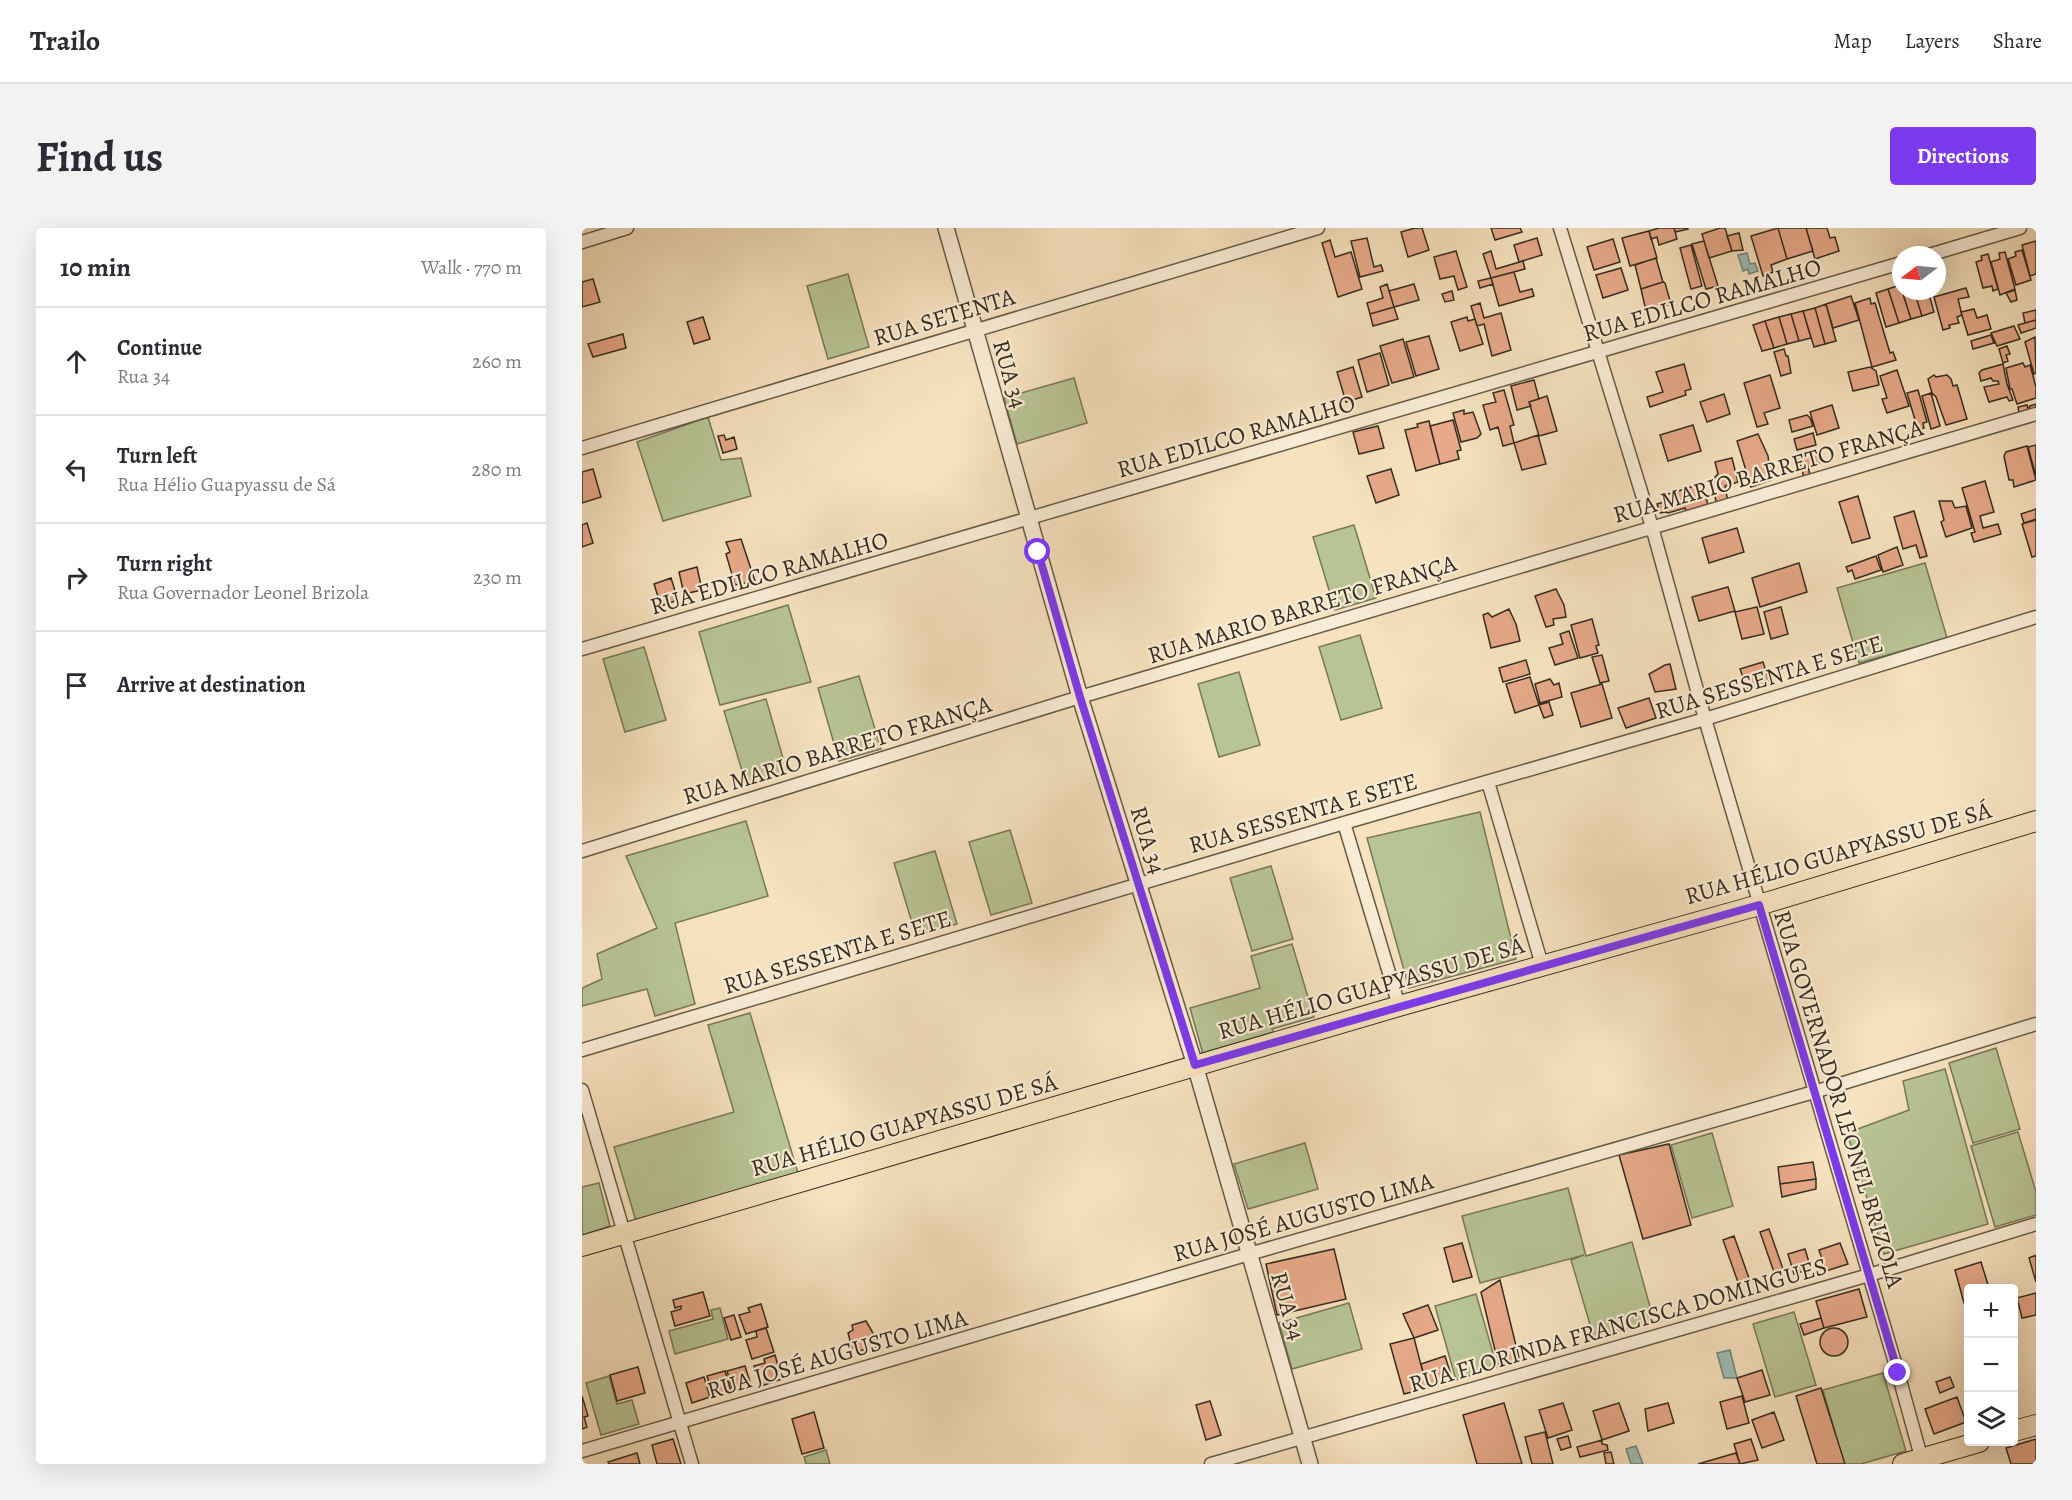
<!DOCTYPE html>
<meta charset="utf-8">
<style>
body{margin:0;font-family:Alegreya,serif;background:#f2f2f3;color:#2b2b33}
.controls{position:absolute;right:18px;bottom:18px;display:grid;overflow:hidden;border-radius:6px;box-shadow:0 6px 24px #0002}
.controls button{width:54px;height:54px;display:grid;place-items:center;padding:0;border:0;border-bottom:2px solid #e1e1e2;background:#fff;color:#2b2b33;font:30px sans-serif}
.compass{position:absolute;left:1310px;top:18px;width:54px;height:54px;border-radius:50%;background:#fff;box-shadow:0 6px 24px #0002;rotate:254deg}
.stop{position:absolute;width:18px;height:18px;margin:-14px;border:4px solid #7c3aed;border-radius:50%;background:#fff}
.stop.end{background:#7c3aed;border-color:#fff;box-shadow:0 2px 6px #0008}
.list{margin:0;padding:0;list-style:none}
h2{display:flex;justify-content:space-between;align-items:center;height:78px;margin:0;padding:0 24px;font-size:26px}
h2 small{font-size:20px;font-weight:400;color:#7c7c81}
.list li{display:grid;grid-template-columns:39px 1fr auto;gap:18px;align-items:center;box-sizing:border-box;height:108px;padding:0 24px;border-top:2px solid #e1e1e2}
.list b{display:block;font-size:22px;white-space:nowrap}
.list p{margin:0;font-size:20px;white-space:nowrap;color:#7c7c81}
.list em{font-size:20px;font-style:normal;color:#7c7c81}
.icon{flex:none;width:33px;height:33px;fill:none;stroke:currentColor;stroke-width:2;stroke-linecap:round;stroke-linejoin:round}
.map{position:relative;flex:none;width:1454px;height:1236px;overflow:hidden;border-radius:6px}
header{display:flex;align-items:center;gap:36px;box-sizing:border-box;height:84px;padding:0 30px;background:#fff;border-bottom:2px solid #e1e1e2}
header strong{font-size:28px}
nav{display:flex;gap:33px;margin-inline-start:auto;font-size:21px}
.intro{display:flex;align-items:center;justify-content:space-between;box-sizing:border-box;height:144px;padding:0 36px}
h1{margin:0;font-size:42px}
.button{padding:15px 27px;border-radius:6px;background:#7c3aed;color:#fff;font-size:21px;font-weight:700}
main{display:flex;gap:36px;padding:0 36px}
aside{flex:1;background:#fff;border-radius:6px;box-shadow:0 6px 24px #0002}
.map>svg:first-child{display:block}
</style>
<header>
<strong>Trailo</strong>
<nav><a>Map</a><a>Layers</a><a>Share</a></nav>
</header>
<div class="intro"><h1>Find us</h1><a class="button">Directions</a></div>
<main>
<aside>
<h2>10 min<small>Walk · 770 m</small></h2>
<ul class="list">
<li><svg class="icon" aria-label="ahead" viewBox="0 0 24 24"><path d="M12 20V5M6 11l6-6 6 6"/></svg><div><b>Continue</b><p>Rua 34</p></div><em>260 m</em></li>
<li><svg class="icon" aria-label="left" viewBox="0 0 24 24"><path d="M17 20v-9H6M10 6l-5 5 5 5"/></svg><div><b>Turn left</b><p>Rua Hélio Guapyassu de Sá</p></div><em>280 m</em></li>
<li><svg class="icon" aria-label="right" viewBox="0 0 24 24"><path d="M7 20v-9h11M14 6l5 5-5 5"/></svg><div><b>Turn right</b><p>Rua Governador Leonel Brizola</p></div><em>230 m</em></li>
<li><svg class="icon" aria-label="arrive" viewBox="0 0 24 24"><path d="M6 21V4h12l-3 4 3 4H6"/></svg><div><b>Arrive at destination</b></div></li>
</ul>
</aside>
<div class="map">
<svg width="1454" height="1236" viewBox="0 0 1454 1236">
<rect width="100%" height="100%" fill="#f6e2bf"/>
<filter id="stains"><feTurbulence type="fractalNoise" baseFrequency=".00333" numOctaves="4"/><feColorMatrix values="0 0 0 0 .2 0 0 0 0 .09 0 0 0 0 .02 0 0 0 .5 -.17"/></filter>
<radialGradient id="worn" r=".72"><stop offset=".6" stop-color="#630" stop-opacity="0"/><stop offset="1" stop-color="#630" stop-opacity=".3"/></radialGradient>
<path fill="#b8c495" stroke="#78785a" stroke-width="1.5" d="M266 46 287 119 246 131 225 58Z
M492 150 505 195 435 216 422 170Z
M126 189 139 232 159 230 169 268 81 293 55 214Z
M772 297 794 370 753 382 731 309Z
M1343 335 1365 410 1277 435 1255 360Z
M206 377 229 454 138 477 117 404Z
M778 407 800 480 759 492 737 419Z
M62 419 84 492 43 504 21 431Z
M657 444 678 517 637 529 616 456Z
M277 448 299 521 257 533 236 460Z
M184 471 205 544 164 556 142 483Z
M898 584 934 731 827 760 785 610Z
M164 593 186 668 93 695 113 776 73 788 65 761 0 778V760L20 751 15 726 75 700 44 628Z
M428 602 450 675 409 687 387 614Z
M353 623 375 696 334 708 312 635Z
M689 638 711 711 670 723 648 650Z
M710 716 732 789 690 801 692 806 621 826 608 780 678 760 669 728Z
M168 785 216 945 54 993 32 919 152 884 126 797Z
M1414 820 1438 901 1391 915 1367 835Z
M1363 841 1406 996 1302 1026 1265 905 1327 882 1321 853Z
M1436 904 1454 964V987L1413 999 1389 918Z
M1130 905 1151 978 1110 990 1089 917Z
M723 915 736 961 666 981 652 936Z
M17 955 28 998 0 1007V959Z
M986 960 1004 1028 1050 1014 1072 1093 1012 1110 989 1032 1002 1027 898 1055 880 988Z
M894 1066 915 1139 874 1152 853 1078Z
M767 1075 780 1121 710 1141 697 1095Z
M138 1080 146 1111 93 1126 87 1103 131 1091 129 1082Z
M1212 1084 1234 1157 1193 1169 1171 1096Z
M1301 1145 1324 1223 1279 1236H1262L1241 1162Z
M27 1148 35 1176 50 1172 57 1196 19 1207 4 1155Z
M244 1222 248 1236H224L222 1229Z"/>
<path fill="#9dbdb3" stroke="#748378" stroke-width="1.5" d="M1165 25 1168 36 1173 35 1176 43 1167 46 1166 41 1161 43 1156 27Z
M1148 1122 1155 1150H1142L1135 1125Z
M1054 1218 1061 1236H1049L1044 1221Z"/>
<path fill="#e7a989" stroke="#372c1f" stroke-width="1.5" d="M833 0H840L847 22 826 29 819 4Z
M909 0H938L940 4 913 12Z
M1077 0H1092L1095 11 1077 17 1075 9 1069 11 1067 3Z
M1092 0H1105L1106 1 1093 4Z
M1138 0H1143L1150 23 1127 30 1120 6Z
M1196 0H1224L1231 23 1205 31Z
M1196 0 1205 31 1189 37 1191 44 1181 48 1169 8Z
M1224 0H1245L1248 10 1253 9 1257 23 1233 31Z
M1067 3 1075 30 1048 38 1040 10Z
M1157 5 1161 22 1150 23 1145 8Z
M785 10 792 39 799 37 801 43 778 49 769 13Z
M955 10 960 27 937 34 932 17Z
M1031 11 1038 34 1012 42 1005 19Z
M748 12 753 29 769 24 780 61 756 69 740 15Z
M1122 13 1136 58 1124 61 1110 16Z
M1454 13V46L1448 48 1440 17Z
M1109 17 1120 58 1109 61 1098 20Z
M1440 22 1449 52 1434 57 1426 31 1434 28 1433 24Z
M874 23 885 59 876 62 872 48 858 51 852 29Z
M909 23 914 41 941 33 943 41 909 50 901 26Z
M1423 24 1433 61 1418 67 1409 34 1418 31 1417 25Z
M1406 26 1416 61 1411 63 1410 58 1401 60 1394 34 1400 32 1399 28Z
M1074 30 1081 54 1059 61 1053 37Z
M1039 40 1046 62 1021 70 1014 47Z
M932 44 938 64 950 61 952 68 917 78 909 50Z
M909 50 911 56 898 60 896 53Z
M11 51 18 74 0 79V54Z
M1081 54 1083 55 1089 76 1064 83 1059 61Z
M805 56 812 79 788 86 785 75 801 70 798 59Z
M832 56 837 72 812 79 807 63Z
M1318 57 1329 91 1317 95 1306 61Z
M1384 60 1387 69 1376 71 1380 87 1375 89 1377 95 1367 97 1368 100 1361 102 1352 69Z
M1306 61 1317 95 1304 99 1294 65Z
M1433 62 1435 72 1429 74 1424 65Z
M870 63 872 72 863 74 860 66Z
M1320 63H1332L1340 88 1329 91Z
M1332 63H1346L1352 84 1340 88Z
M1269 68 1277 92 1251 100 1244 76Z
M1288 70 1289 76 1293 75 1308 125 1311 124 1314 132 1290 139 1273 75Z
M898 75 902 90 919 85 929 122 910 128 902 96 895 98 889 78Z
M1244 76 1254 113 1243 116 1233 80Z
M812 79 816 91 791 98 788 86Z
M1233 80 1243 116 1232 119 1221 83Z
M1392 81 1395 90 1405 87 1409 101 1386 107 1379 84Z
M1454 82V92L1443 95 1441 85Z
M1221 83 1229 110 1217 113 1209 86Z
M1209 86 1217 113 1205 116 1197 89Z
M121 89 128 111 112 116 105 94Z
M885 89 886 93 893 91 901 116 878 123 869 94Z
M1197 89 1205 116 1192 120 1183 93Z
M1454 92V100L1439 105 1436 97Z
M1183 93 1192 120 1180 123 1171 97Z
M1432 98 1438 111 1415 118 1409 105Z
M41 106 44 120 11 129 6 116Z
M1409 107 1412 115 1391 121 1389 113Z
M847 108 857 141 834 148 824 114Z
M1453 109 1454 145 1452 146 1443 114Z
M821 111 832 149 810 155 798 118Z
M1425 118 1428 126 1424 127 1426 133 1421 135 1417 121Z
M1202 121 1204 128H1206L1209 145 1199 148 1192 124Z
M798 125 807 157 785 164 776 132Z
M1441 135 1443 139 1448 137 1454 159V170L1435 176 1430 161H1428L1424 140Z
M1102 136 1109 161 1103 163 1104 167 1068 179 1065 169 1081 164 1074 144Z
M1421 136 1425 156 1431 172 1427 173 1425 169 1407 174 1402 159 1417 156 1416 153H1411L1409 150 1399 153 1397 145 1400 142Z
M771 139 780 169 764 174 755 144Z
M1288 139 1294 143 1297 157 1271 163 1266 144Z
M1315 142 1327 178 1305 185 1300 171 1305 170 1298 148Z
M1188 147 1198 180 1182 185 1186 196 1175 199 1162 155Z
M1352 147 1354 149 1365 147 1369 151 1371 158 1375 157 1385 191 1364 197 1354 169 1350 165 1346 151Z
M952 152 957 171 947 174 949 178 935 182 929 158Z
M922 162 932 197 928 198 932 215 921 218 916 199 908 202 901 177 914 174 911 165Z
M1336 162 1345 194 1341 195 1342 200 1336 202 1325 165Z
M1349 165 1358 198 1349 201 1340 168Z
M1142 166 1148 186 1125 194 1118 174Z
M965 168 975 203 957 208 947 174Z
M1454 176V182L1437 185 1436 179 1445 177 1446 181 1448 178Z
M1250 177 1257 200 1235 207 1228 184Z
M882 182V186L891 184 899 206 895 210 879 214 871 185Z
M1225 187 1228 190 1231 198 1210 204 1207 192Z
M871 192 879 222 875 223 877 231 858 236 848 198Z
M847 193 858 236 834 243 823 202 836 199 835 196Z
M1111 197 1119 223 1086 233 1078 207Z
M796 198 802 220 777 226 771 204Z
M1231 205 1234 217 1215 222 1212 211Z
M1176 206 1186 228 1189 252 1169 259 1155 213Z
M142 207 144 212 152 209 155 221 141 225 136 208Z
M956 207 964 236 940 242 932 215Z
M1454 217V248L1446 219Z
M1445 218 1454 252 1432 259 1431 252H1427L1422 228 1424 224Z
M1237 223 1240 234 1226 238 1228 247 1222 249 1216 229Z
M1150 230 1156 254 1143 258 1146 274 1135 277 1129 253 1136 246 1133 234Z
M11 241 19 269 0 275V244Z
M809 241 817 267 794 275 785 248Z
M1403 253 1412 284 1398 288 1401 300 1416 296 1419 306 1392 314 1389 305 1393 304 1380 260Z
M1119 256 1126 276 1104 283 1103 280 1086 285 1084 284 1078 285 1075 276 1085 273 1083 267Z
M1276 268 1288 310 1270 315 1257 274Z
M1357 273H1370L1373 280 1384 278 1390 300 1364 309 1359 294 1362 292Z
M1454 281V291L1442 295 1439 286Z
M1332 283 1345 328 1338 330 1334 317 1321 321 1312 289Z
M1454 292V328L1450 329 1440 296Z
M5 295 11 315 0 319V297Z
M1155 300 1162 324 1127 335 1120 310Z
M159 311 173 353 153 357 144 326 148 324 144 314Z
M1315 319 1321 337 1301 344 1296 327Z
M1294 328 1299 342 1273 351 1270 342 1266 344 1264 339Z
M1217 335 1225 364 1178 379 1170 350Z
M115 339 120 362 102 366 97 344Z
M89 350 96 372 79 378 72 356Z
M1146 359 1153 383 1117 393 1110 369Z
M974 361 982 377 984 389 971 391 972 397 964 399 953 368Z
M1175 379 1182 406 1160 411 1153 384Z
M1199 379 1206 406 1189 411 1182 384Z
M927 381 934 396 938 413 909 420 901 387 906 385 910 389Z
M1010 391 1017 417 1014 418 1016 425 998 430 989 397Z
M987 403 996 430 973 437 967 420 981 416 978 406Z
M1020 427 1027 453 1018 455 1010 429Z
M944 432 948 446 921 454 917 440Z
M1181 434 1188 456 1166 463 1158 441Z
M1088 436 1094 461 1073 464 1067 446 1083 437Z
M948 449 957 477 933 485 924 456Z
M968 451 972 457 977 455 980 469 958 475 953 456Z
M1020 456 1030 490 999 499 989 465Z
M1067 470 1074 490 1044 500 1036 480Z
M967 474 971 487 962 490 957 477Z
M1087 916 1109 997 1061 1011 1037 927Z
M1231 934 1234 951 1198 956 1196 939Z
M1234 951V961L1200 969 1198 956Z
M1187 1001 1201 1041 1193 1047 1178 1004Z
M1152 1008 1168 1053 1157 1057 1141 1012Z
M880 1015 890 1049 871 1054 862 1020Z
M1258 1015 1266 1036 1244 1043 1237 1022Z
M752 1021 764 1071 695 1087 684 1036Z
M1223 1021 1229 1041 1212 1046 1206 1026Z
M1454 1027V1054L1447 1030Z
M1399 1034 1407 1060H1386V1074L1382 1075 1373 1042Z
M918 1052 938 1134 917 1139 899 1064Z
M1277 1061 1285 1089 1242 1100 1234 1073Z
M121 1064 128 1088 93 1098 89 1084 99 1081V1078L93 1080 91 1072Z
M1454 1065V1087L1440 1090 1435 1070Z
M179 1076 186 1099 164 1106 157 1087 168 1084 166 1080Z
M846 1077 856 1102 832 1110 821 1086Z
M152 1087 159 1109 149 1112 142 1090Z
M1239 1090 1242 1100 1222 1107 1218 1096Z
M284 1093 291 1105 294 1119 277 1123 275 1118 270 1120 266 1105 271 1102 270 1097Z
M184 1100 192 1124 170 1131 164 1112 175 1109 174 1103Z
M1238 1114a14 14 0 1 1 28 0a14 14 0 1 1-28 0Z
M832 1110 845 1160 822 1166 808 1116Z
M193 1127 200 1151 179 1158 172 1138 183 1135 182 1131Z
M863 1128 871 1153 845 1160 839 1136Z
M163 1138 169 1157 151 1163 145 1143Z
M56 1139 63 1165 35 1173 28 1147Z
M1180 1142 1188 1167 1163 1174 1155 1150Z
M143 1143 149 1163 131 1168 125 1148Z
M122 1149 128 1169 110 1175 104 1155Z
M1368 1149 1372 1159 1358 1165 1354 1154Z
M1239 1160 1263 1236H1235L1214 1168Z
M0 1168 6 1188 2 1189 5 1199 0 1201Z
M1160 1168 1167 1195 1145 1201 1138 1174Z
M1375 1169 1384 1194 1352 1206 1343 1181Z
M628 1173 639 1207 624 1212 614 1177Z
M922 1175 940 1236H895L881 1187Z
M981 1175 990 1202 966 1210 957 1182Z
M1037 1175 1047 1203 1020 1212 1011 1183Z
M1086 1175 1092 1195 1066 1203 1063 1181Z
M232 1184 242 1220 220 1226 210 1191Z
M1192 1184 1202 1212 1180 1220 1170 1192Z
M963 1204 971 1236H950L943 1209Z
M986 1208 989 1219 979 1222 975 1211Z
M91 1211 99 1236H75L70 1217Z
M1169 1211 1176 1232 1158 1236 1152 1216Z
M1454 1211V1236H1429L1424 1220Z
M1020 1212V1216L1025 1217 1026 1222 998 1229 995 1219Z
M1029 1224 1032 1236H1024L1022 1225Z
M55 1225 58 1236H27L26 1234Z
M1154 1225 1158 1236H1116Z"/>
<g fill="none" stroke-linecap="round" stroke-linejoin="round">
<defs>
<path id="minor" d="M978 0 1070 299 1123 491 1316 1145 1341 1236
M0 14 45 0
M1347 27 1438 0
M0 220 736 0
M0 421 1319 35
M906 554 960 737
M762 595 817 778
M0 623 498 469 1454 186
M0 822 762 595 1123 491 1454 389
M0 862 110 1236
M0 1223 667 1026 1232 864 1454 796
M629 1236 1287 1047 1454 996"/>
<path id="tertiary" d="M364 0 498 469 613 837 728 1236"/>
<path id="primary" d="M0 1018 817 778 1177 677 1454 593
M1432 1203 1454 1197
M1321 1236 1397 1214"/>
</defs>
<use href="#minor" stroke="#675a47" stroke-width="15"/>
<use href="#tertiary" stroke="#675a47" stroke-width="18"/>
<use href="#primary" stroke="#372c1f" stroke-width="22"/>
<use href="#minor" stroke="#f9ecd5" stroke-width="12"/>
<use href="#tertiary" stroke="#f9ecd5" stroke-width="15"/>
<use href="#primary" stroke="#f6e2bf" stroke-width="20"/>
</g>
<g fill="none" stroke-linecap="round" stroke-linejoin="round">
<path stroke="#7c3aed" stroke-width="8" d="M456 324 498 469 613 837 1177 677 1316 1145"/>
</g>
<g text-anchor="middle" stroke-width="4.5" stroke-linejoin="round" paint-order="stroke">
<g font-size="24" fill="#372c1f" stroke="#f9ecd5">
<text transform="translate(1120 72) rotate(-16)" y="8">RUA EDILCO RAMALHO</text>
<text transform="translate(362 89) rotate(-17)" y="8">RUA SETENTA</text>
<text transform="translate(428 146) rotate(74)" y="8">RUA 34</text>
<text transform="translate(654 208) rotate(-16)" y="8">RUA EDILCO RAMALHO</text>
<text transform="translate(1186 243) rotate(-16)" y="8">RUA MARIO BARRETO FRANÇA</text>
<text transform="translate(187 345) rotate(-16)" y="8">RUA EDILCO RAMALHO</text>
<text transform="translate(720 381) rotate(-17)" y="8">RUA MARIO BARRETO FRANÇA</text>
<text transform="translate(1187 449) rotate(-17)" y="8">RUA SESSENTA E SETE</text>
<text transform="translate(255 522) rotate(-17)" y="8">RUA MARIO BARRETO FRANÇA</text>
<text transform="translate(721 585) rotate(-16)" y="8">RUA SESSENTA E SETE</text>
<text transform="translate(566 612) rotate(73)" y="8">RUA 34</text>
<text transform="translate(1256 625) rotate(-16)" y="8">RUA HÉLIO GUAPYASSU DE SÁ</text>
<text transform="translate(255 724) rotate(-17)" y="8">RUA SESSENTA E SETE</text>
<text transform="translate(789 760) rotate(-16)" y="8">RUA HÉLIO GUAPYASSU DE SÁ</text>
<text transform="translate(1257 871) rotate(73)" y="8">RUA GOVERNADOR LEONEL BRIZOLA</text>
<text transform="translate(322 897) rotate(-16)" y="8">RUA HÉLIO GUAPYASSU DE SÁ</text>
<text transform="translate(721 989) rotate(-16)" y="8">RUA JOSÉ AUGUSTO LIMA</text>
<text transform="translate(706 1078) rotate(74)" y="8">RUA 34</text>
<text transform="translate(1036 1097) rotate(-16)" y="8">RUA FLORINDA FRANCISCA DOMINGUES</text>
<text transform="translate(255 1126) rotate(-16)" y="8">RUA JOSÉ AUGUSTO LIMA</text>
</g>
</g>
<rect width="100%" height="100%" filter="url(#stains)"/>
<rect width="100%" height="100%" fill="url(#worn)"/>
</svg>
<div class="controls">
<button>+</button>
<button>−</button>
<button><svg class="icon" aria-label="layers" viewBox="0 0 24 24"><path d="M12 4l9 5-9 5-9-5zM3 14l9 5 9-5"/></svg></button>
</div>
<svg class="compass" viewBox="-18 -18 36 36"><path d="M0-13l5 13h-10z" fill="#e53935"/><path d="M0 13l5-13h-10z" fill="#7c7c81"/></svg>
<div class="stop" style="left:456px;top:324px"></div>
<div class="stop end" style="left:1316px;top:1145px"></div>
</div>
</main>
